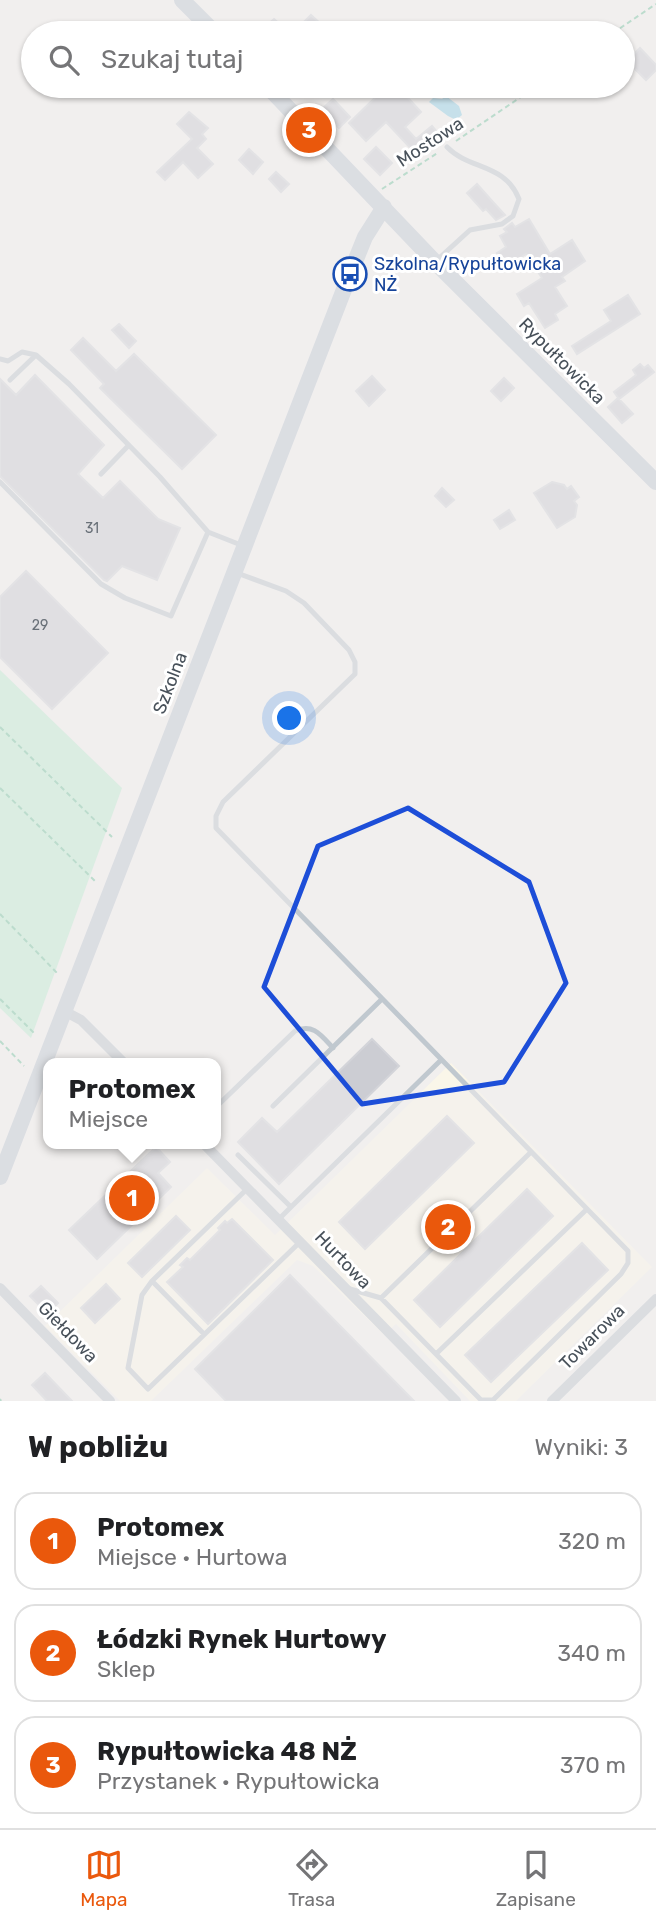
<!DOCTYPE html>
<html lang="pl">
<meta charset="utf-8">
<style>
body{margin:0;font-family:Rubik,sans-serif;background:#f6f6f6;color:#202124}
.you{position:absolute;left:290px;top:719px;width:24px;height:24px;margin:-18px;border:5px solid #fff;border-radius:50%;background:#1a73e8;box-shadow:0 0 0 10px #1a73e833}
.badge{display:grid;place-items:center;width:46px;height:46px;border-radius:50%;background:#ea580c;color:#fff;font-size:23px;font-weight:700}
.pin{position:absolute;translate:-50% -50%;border:4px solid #fff;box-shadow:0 2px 7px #0006}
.popup{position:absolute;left:43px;top:1058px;width:178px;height:91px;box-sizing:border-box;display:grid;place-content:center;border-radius:14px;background:#fff;filter:drop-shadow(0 2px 5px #0005);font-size:23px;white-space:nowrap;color:#757577}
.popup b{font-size:26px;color:#202124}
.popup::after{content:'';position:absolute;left:50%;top:100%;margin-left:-14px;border:14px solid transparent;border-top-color:#fff}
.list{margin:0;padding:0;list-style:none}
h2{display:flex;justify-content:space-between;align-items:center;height:91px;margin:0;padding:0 28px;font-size:30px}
h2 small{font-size:23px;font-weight:400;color:#757577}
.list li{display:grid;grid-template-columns:46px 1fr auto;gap:21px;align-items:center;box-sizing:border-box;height:98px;margin:0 14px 14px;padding:0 14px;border:2px solid #e0e0e0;border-radius:21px}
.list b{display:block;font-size:26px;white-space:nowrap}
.list p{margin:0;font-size:23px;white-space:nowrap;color:#757577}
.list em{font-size:23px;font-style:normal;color:#757577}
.icon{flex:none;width:38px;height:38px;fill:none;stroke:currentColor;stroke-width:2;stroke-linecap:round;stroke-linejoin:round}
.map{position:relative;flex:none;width:656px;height:1401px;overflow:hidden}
.search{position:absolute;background:#fff;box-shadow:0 2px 5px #0004;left:21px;right:21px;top:21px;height:77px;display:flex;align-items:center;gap:18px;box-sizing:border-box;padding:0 24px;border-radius:38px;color:#757577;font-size:26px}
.sheet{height:427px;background:#fff}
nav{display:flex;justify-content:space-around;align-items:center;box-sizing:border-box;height:98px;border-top:2px solid #e0e0e0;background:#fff;font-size:19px;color:#757577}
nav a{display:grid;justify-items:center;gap:4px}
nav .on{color:#ea580c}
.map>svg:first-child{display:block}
</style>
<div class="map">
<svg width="656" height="1401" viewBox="0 0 656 1401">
<rect width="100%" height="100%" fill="#f1efee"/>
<path fill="#faf6e9" d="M451 1063 652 1267 516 1401H470L396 1324 384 1335 313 1266 297 1260 151 1401H120L45 1326 207 1168 275 1235Z"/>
<path fill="#c1ebd3" d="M0 670 122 788 31 1038 0 1008Z"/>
<path fill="#92cfe4" d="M446 96 459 106 462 115 456 120 448 116 429 102 433 98 442 99Z"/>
<path fill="#cccdd3" stroke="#d3d4d9" stroke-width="2" d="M311 15 322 25 314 33 303 23Z
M274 19 282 26 274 33H250L261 23 265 27Z
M640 48 656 65V70L646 80 627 61Z
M387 86H397L421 112 405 127 416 139 432 126 438 133 414 152 386 122 366 141 349 123Z
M333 99 350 117 339 128 322 109Z
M189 112 208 128 202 134 206 139 197 148 213 164 198 178 183 162 165 180 157 172 192 139 177 124Z
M376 147 392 163 380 175 364 159Z
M249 149 263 162 253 174 239 160Z
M276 172 289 184 281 192 269 179Z
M477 184 493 202 505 215 496 220 486 209 483 211 467 193Z
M529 219 550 254 572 240 585 261 562 277 565 281 555 287 567 306 555 314 558 320 545 328 529 303 524 306 517 294 542 278 526 254 506 267 497 253 506 247 500 236 507 232 504 229 512 223 515 227Z
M628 295 640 314 577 354 572 346 611 321 604 310Z
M119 324 136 341 129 348 112 330Z
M83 338 116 371 134 354 216 435 182 469 100 388 104 384 71 350Z
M640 364 644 368 648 365 654 372 619 399 614 392 636 375 633 370Z
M35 375 104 445 78 474 103 498 120 481 158 519 180 528 157 580 122 566 107 581 104 580 0 476V379L16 395Z
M372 376 385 390 369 406 356 391Z
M504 378 514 388 501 401 491 391Z
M618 398 633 414 622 423 608 407Z
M552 482 564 485 567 489 571 486 579 497 574 501 577 505 575 517 557 528 534 493Z
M442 488 454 500 446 507 435 496Z
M509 510 515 520 500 529 494 520Z
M26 571 108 653 52 709 0 657V597Z
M372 1039 399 1066 279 1184 238 1142 262 1118 277 1132Z
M447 1116 474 1143 365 1249 339 1222Z
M156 1147 170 1162 158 1173 171 1187 97 1259 69 1230Z
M527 1189 553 1216 440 1327 414 1300Z
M176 1216 190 1230 142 1277 128 1263Z
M232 1219 273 1260 208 1324 167 1282 183 1267 180 1265 187 1258 190 1260 220 1230 218 1228 225 1221 227 1223Z
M582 1243 608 1270 491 1382 465 1355Z
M290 1275 414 1401H226L195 1369Z
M106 1284 120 1299 95 1323 81 1308Z
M41 1286 58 1303 48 1314 30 1296Z
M45 1373 72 1401H47L32 1385Z"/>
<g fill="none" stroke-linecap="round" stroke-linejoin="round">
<path stroke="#7cc5a4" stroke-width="2" stroke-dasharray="5 3.5" stroke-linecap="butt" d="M613 33 656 4
M456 141 537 86
M382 189 439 152
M0 727 112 837
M0 788 95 881
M0 914 59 975
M0 999 36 1035
M0 1041 24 1066
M0 1399 1 1401"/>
<path stroke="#c0c8cf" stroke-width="5" d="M436 261 470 230 502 224 513 216 519 199C505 163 469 170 447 147
M0 359 8 361 22 352 36 355
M10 380 36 355 69 384 160 477 208 532 241 545
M101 474 128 446
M0 482 101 584 125 598 171 616 208 532
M237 573 286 591 304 603 349 650 355 662V674L223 802 216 816V828L628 1251V1263L621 1274 493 1400H481L381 1298 350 1289
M273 1106 382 999
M216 1107 295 1031C313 1023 321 1035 333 1048
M238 1155 291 1207 279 1219
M248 1188 152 1281 142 1295 128 1368 148 1389 300 1242
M291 1207 441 1060
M152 1281 204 1334
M381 1298 530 1153
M436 1354 586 1210"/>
<path stroke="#c0c8cf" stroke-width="10" d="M64 1011 81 1020 124 1063
M204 1144 456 1401
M0 1288 110 1401
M552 1401 656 1299"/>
<path stroke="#c1c9d3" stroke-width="16" d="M182 0 215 33
M267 86 435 262 656 482
M0 1177 350 274 365 237 384 207"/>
</g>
<path d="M0 0H656V1401H0ZM408 808 529 882 566 983 504 1082 362 1104 264 987 318 846Z" fill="#f1efee" fill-opacity=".55" fill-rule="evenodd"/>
<path fill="none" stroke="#1d4ed8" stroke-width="5" stroke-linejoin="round" d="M408 808 529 882 566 983 504 1082 362 1104 264 987 318 846Z"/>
<defs>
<symbol id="bus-ring" viewBox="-11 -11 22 22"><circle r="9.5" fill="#fff" stroke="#1a4fb4" stroke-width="1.5"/><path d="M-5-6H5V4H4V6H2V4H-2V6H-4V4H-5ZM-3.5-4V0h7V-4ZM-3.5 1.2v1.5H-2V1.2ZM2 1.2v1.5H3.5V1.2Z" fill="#1a4fb4"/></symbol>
</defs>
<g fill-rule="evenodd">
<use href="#bus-ring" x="331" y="255" width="38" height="38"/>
</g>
<g text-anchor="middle" stroke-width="6" stroke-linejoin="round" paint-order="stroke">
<g font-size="14" fill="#697078">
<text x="92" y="533">31</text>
<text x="40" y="630">29</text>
</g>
<g font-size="18" fill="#48515a" stroke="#fff">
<text transform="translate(430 142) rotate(-33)" y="6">Mostowa</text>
<text transform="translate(562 361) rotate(45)" y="6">Rypułtowicka</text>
<text transform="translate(170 683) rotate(-69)" y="6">Szkolna</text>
<text transform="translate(343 1260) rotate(46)" y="6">Hurtowa</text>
<text transform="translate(68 1332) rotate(46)" y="6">Giełdowa</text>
<text transform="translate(592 1337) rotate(-45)" y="6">Towarowa</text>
</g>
<g font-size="18" fill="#164399" stroke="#fff" text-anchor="start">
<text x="374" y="270">Szkolna/Rypułtowicka<tspan x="374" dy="21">NŻ</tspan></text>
</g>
</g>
</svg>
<div class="you"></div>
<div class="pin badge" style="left:132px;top:1198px">1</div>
<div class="popup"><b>Protomex</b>Miejsce</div>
<div class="pin badge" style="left:448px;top:1227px">2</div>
<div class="pin badge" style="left:309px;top:130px">3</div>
<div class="search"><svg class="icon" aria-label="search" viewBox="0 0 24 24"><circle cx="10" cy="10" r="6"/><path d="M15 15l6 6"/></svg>Szukaj tutaj</div>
</div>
<section class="sheet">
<h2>W pobliżu<small>Wyniki: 3</small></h2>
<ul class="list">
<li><span class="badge">1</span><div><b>Protomex</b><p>Miejsce · Hurtowa</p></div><em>320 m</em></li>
<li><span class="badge">2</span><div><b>Łódzki Rynek Hurtowy</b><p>Sklep</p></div><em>340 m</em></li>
<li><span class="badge">3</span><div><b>Rypułtowicka 48 NŻ</b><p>Przystanek · Rypułtowicka</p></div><em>370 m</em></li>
</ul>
</section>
<nav>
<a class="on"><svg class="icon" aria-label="map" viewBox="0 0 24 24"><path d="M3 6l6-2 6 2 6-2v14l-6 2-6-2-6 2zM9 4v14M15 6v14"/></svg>Mapa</a>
<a><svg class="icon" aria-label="directions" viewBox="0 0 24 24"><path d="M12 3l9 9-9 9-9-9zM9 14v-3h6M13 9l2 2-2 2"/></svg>Trasa</a>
<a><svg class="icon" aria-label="saved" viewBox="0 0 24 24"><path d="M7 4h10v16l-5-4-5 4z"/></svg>Zapisane</a>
</nav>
